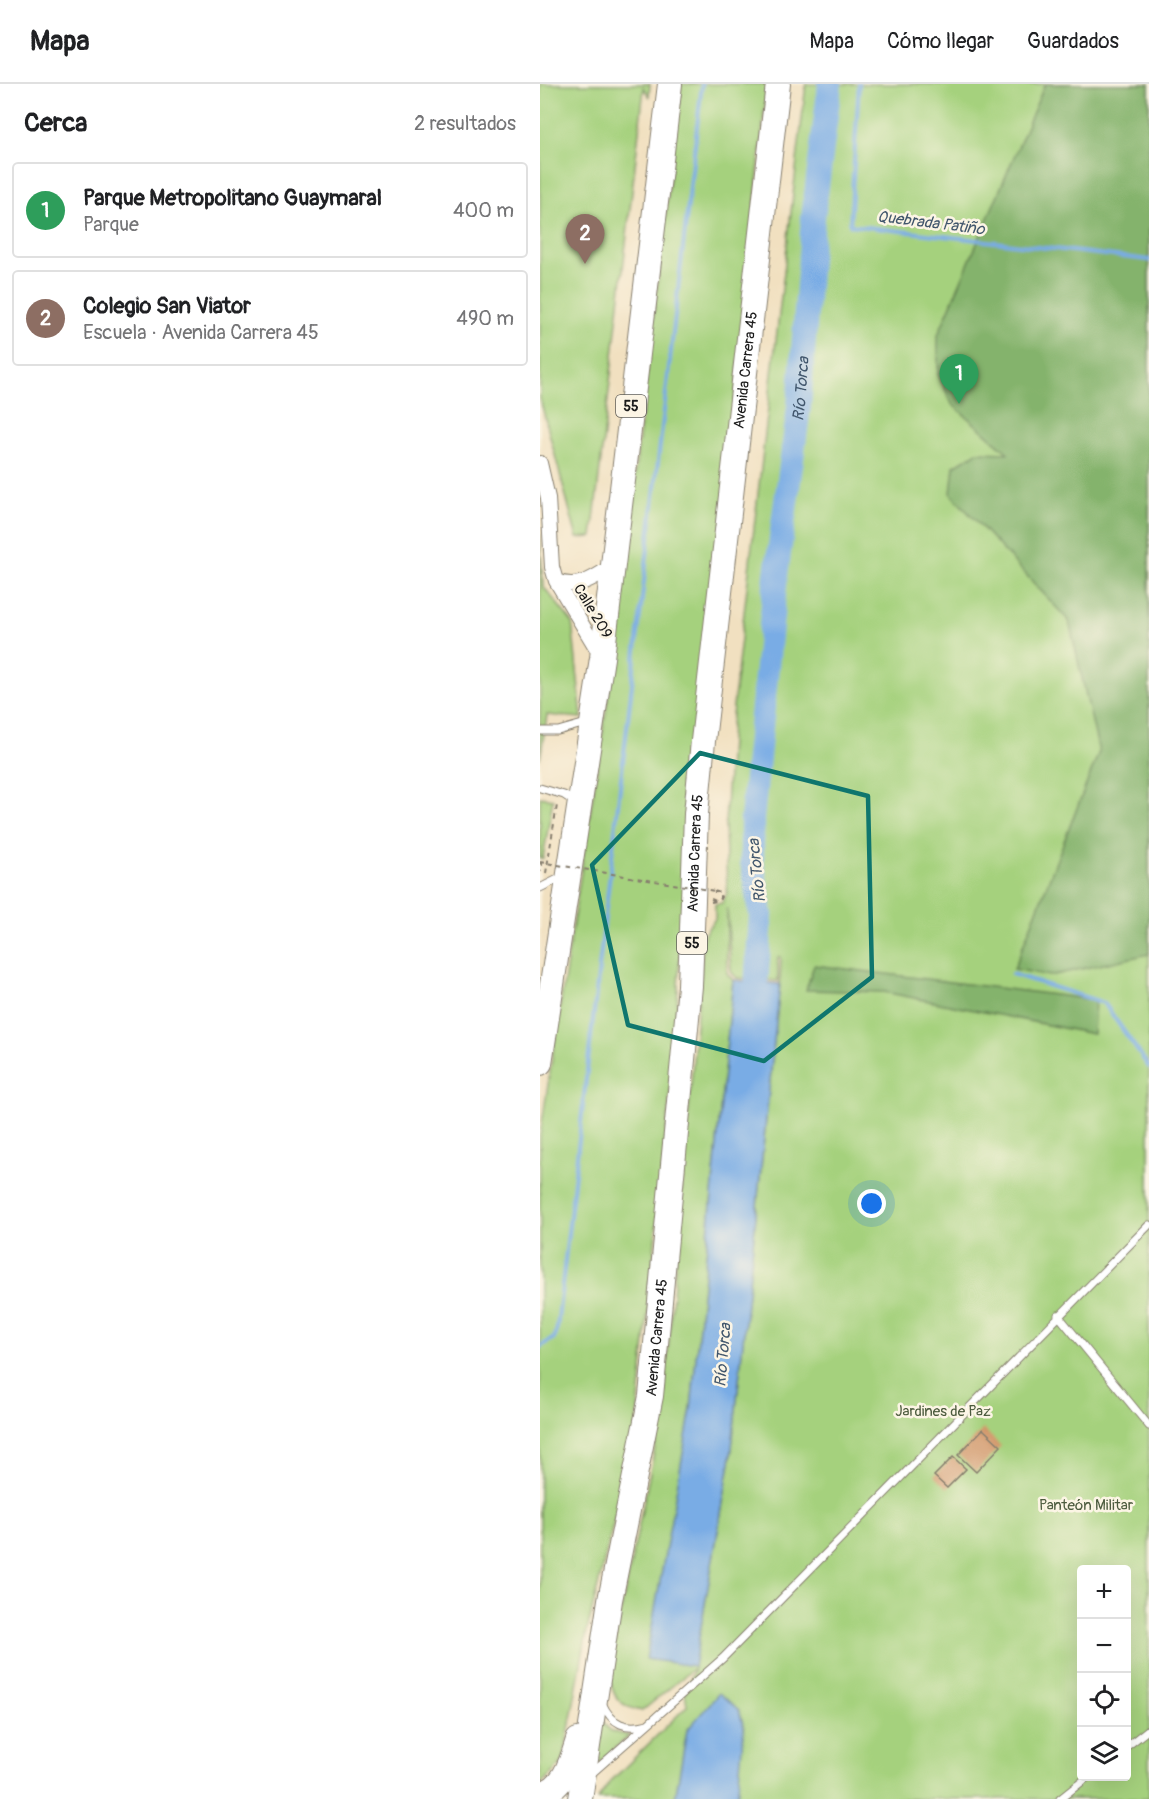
<!DOCTYPE html>
<html lang="es">
<meta charset="utf-8">
<style>
body{margin:0;font-family:Pangolin,sans-serif;background:#f2f2f2;color:#202124}
.controls{position:absolute;right:18px;bottom:18px;display:grid;overflow:hidden;border-radius:6px;box-shadow:0 6px 24px #0002}
.controls button{width:54px;height:54px;display:grid;place-items:center;padding:0;border:0;border-bottom:2px solid #e0e0e0;background:#fff;color:#202124;font:30px sans-serif}
.you{position:absolute;left:332px;top:1120px;width:21px;height:21px;margin:-15px;border:4px solid #fff;border-radius:50%;background:#1a73e8;box-shadow:0 0 0 9px #1a73e833}
.badge{display:grid;place-items:center;width:39px;height:39px;border-radius:50%;background:#ea580c;color:#fff;font-size:20px;font-weight:700}
.pin{position:absolute;translate:-50% -50px;filter:drop-shadow(0 2px 3px #0008)}
.pin::after{content:'';position:absolute;top:32px;width:21px;height:18px;background:inherit;clip-path:polygon(0 0,100% 0,50% 100%)}
.list{margin:0;padding:0;list-style:none}
h2{display:flex;justify-content:space-between;align-items:center;height:78px;margin:0;padding:0 24px;font-size:26px}
h2 small{font-size:20px;font-weight:400;color:#757577}
.list li{display:grid;grid-template-columns:39px 1fr auto;gap:18px;align-items:center;box-sizing:border-box;height:96px;margin:0 12px 12px;padding:0 12px;border:2px solid #e0e0e0;border-radius:6px}
.list b{display:block;font-size:22px;white-space:nowrap}
.list p{margin:0;font-size:20px;white-space:nowrap;color:#757577}
.list em{font-size:20px;font-style:normal;color:#757577}
.icon{flex:none;width:33px;height:33px;fill:none;stroke:currentColor;stroke-width:2;stroke-linecap:round;stroke-linejoin:round}
.map{position:relative;flex:none;width:609px;height:1715px;overflow:hidden}
header{display:flex;align-items:center;gap:36px;box-sizing:border-box;height:84px;padding:0 30px;background:#fff;border-bottom:2px solid #e0e0e0}
header strong{font-size:28px}
nav{display:flex;gap:33px;margin-inline-start:auto;font-size:21px}
main{display:flex}
aside{flex:1;background:#fff}
.map>svg:first-child{display:block}
</style>
<header>
<strong>Mapa</strong>
<nav><a>Mapa</a><a>Cómo llegar</a><a>Guardados</a></nav>
</header>
<main>
<aside>
<h2>Cerca<small>2 resultados</small></h2>
<ul class="list">
<li><span class="badge" style="background:#2e9e5b">1</span><div><b>Parque Metropolitano Guaymaral</b><p>Parque</p></div><em>400 m</em></li>
<li><span class="badge" style="background:#8d6e63">2</span><div><b>Colegio San Viator</b><p>Escuela · Avenida Carrera 45</p></div><em>490 m</em></li>
</ul>
</aside>
<div class="map">
<svg width="609" height="1715" viewBox="0 0 609 1715">
<rect width="100%" height="100%" fill="#fcf5e5"/>
<filter id="ink" filterUnits="userSpaceOnUse"><feTurbulence type="fractalNoise" baseFrequency=".0167" numOctaves="2"/><feDisplacementMap in="SourceGraphic" scale="12" xChannelSelector="R" yChannelSelector="G"/><feConvolveMatrix kernelMatrix="1 2 1 2 8 2 1 2 1" color-interpolation-filters="sRGB"/></filter>
<filter id="wash" filterUnits="userSpaceOnUse"><feTurbulence type="fractalNoise" baseFrequency=".008" numOctaves="4" result="noise"/><feDisplacementMap in="SourceGraphic" scale="24" xChannelSelector="R" yChannelSelector="G"/><feGaussianBlur stdDeviation="1.35" result="paint"/><feColorMatrix in="noise" values="0 0 0 0 0 0 0 0 0 0 0 0 0 0 0 0 0 1.4 0 .05"/><feComposite in="paint" operator="in"/></filter>
<g filter="url(#wash)">
<rect width="100%" height="100%" fill="#f1e0c0"/>
<path fill="#a5d17d" stroke="#60764c" stroke-width="1.5" fill-rule="evenodd" d="M0 0H110L109 12 104 4 52 453 37 454 0 315Z
M141 0H227L140 866 135 960 96 1346 47 1547 23 1678 0 1701V1052L69 608Z
M266 0H609V1715H58L69 1699 147 1622 145 1609 154 1584 102 1627C77 1622 73 1612 68 1589L123 1326 164 850 175 835V820L182 819 187 809 185 740 191 640ZM187 824 191 888 197 894 238 897V873H241L240 900 191 1373 154 1582 141 1391 151 1325 193 896 187 889ZM542 1486H586V1692H542Z
M0 450 3 502 32 538 42 634 7 631 0 676Z
M0 713 13 715 3 775H0Z
M61 1632C66 1647 74 1650 90 1651L53 1684Z"/>
<path fill="#84b36c" stroke="#506844" stroke-width="1.5" d="M505 0H609V870L510 892 474 885 559 668 529 537 411 410 414 382 437 368 468 369 412 320 398 290V251Z
M274 881 555 916 553 950 344 908 266 906Z"/>
<path fill="#79ace5" stroke="#4a6480" stroke-width="1.5" d="M193 896 240 900 191 1373 154 1582 106 1575 151 1325Z
M179 1609 199 1626 204 1643 197 1715H135L147 1646Z"/>
<g fill="none" stroke-linecap="round" stroke-linejoin="round">
<path stroke="#79ace5" stroke-width="4" d="M319 0 310 141 609 176
M472 890 564 919 609 983
M0 1263 14 1254 17 1244 162 0"/>
<path stroke="#79ace5" stroke-width="24" id="s1" d="M214 931 221 831 212 778V735L236 491 259 323 273 134 290 0"/>
</g>
<g id="blocks">
<path fill="#d1976b" d="M443 1345 461 1362 436 1388 418 1371Z
M413 1373 426 1385 407 1404 394 1392Z"/>
</g>
</g>
<g filter="url(#ink)">
<use href="#blocks" fill-opacity="0" stroke="#867e6e" stroke-width="1.5"/>
<g fill="none" stroke-linecap="round" stroke-linejoin="round">
<defs>
<path id="lane" d="M0 647H18L46 639
M0 704 24 711 36 719
M0 804 24 792
M518 1231 609 1342
M62 1619C72 1641 86 1646 108 1640
M586 1663 609 1645
M51 1690 183 1574 609 1141
M520 1715 549 1692"/>
<path id="street" d="M0 379 8 414 12 483 16 497 61 572
M16 497C38 506 54 494 72 482"/>
<g id="highway">
<path d="M0 979 62 574 130 0"/>
<path d="M0 1709C24 1707 32 1675 38 1656"/>
<path id="s2" d="M40 1715 70 1516 111 1312 150 902 156 730 163 657 238 0"/>
</g>
</defs>
<use href="#lane" stroke="#867e6e" stroke-width="9"/>
<use href="#street" stroke="#867e6e" stroke-width="16"/>
<use href="#highway" stroke="#867e6e" stroke-width="26"/>
<path stroke="#867e6e" stroke-width="2" stroke-dasharray="4.5 4.5" stroke-linecap="butt" d="M0 778 3 783 0 788
M6 789 17 721
M171 815 176 817 180 815V810L175 807
M171 818 178 817 181 813 179 808H173"/>
<use href="#lane" stroke="#fff" stroke-width="7"/>
<use href="#street" stroke="#fff" stroke-width="14"/>
<use href="#highway" stroke="#fff" stroke-width="24"/>
<path stroke="#867e6e" stroke-width="2" stroke-dasharray="4.5 4.5" stroke-linecap="butt" d="M0 778 175 807"/>
</g>
</g>
<path fill="none" stroke="#0f766e" stroke-width="4.5" stroke-linejoin="round" d="M160 669 328 712 332 893 224 977 88 941 52 781Z"/>
<g text-anchor="middle" stroke-width="5" stroke-linejoin="round" paint-order="stroke">
<g fill="#fcf5e5" stroke="#5f5d58" stroke-width="1.5">
<rect x="76" y="311" width="30" height="22" rx="4.5"/>
<rect x="137" y="848" width="30" height="22" rx="4.5"/>
</g>
<g font-size="14" font-weight="bold" fill="#1c1c1c">
<text x="91" y="327">55</text>
<text x="152" y="864">55</text>
</g>
<g font-size="15" fill="#1c1c1c" stroke="#fcf5e5">
<text dy="5" stroke="none"><textPath href="#s2" startOffset="1440">Avenida Carrera 45</textPath></text>
<text transform="translate(53 527) rotate(59)" y="5">Calle 209</text>
<text dy="5" stroke="none"><textPath href="#s2" startOffset="954">Avenida Carrera 45</textPath></text>
<text dy="5" stroke="none"><textPath href="#s2" startOffset="468">Avenida Carrera 45</textPath></text>
</g>
<g font-size="15" fill="#4c5b3e" stroke="#fcf5e5">
<text x="403" y="1332">Jardines de Paz</text>
<text x="546" y="1426">Panteón Militar</text>
</g>
<g font-size="16" font-style="italic" fill="#41566c" stroke="#fcf5e5">
<text transform="translate(391 138) rotate(7)" y="6">Quebrada Patiño</text>
<text dy="6" stroke="none"><textPath href="#s1" startOffset="630">Río Torca</textPath></text>
<text transform="translate(216 787) rotate(-96)" y="6">Río Torca</text>
<text transform="translate(182 1271) rotate(-85)" y="6">Río Torca</text>
</g>
</g>
</svg>
<div class="controls">
<button>+</button>
<button>−</button>
<button><svg class="icon" aria-label="locate" viewBox="0 0 24 24"><circle cx="12" cy="12" r="6"/><path d="M12 2v4M12 18v4M2 12h4M18 12h4"/></svg></button>
<button><svg class="icon" aria-label="layers" viewBox="0 0 24 24"><path d="M12 4l9 5-9 5-9-5zM3 14l9 5 9-5"/></svg></button>
</div>
<div class="you"></div>
<div class="pin badge" style="left:419px;top:320px;background:#2e9e5b">1</div>
<div class="pin badge" style="left:45px;top:180px;background:#8d6e63">2</div>
</div>
</main>
